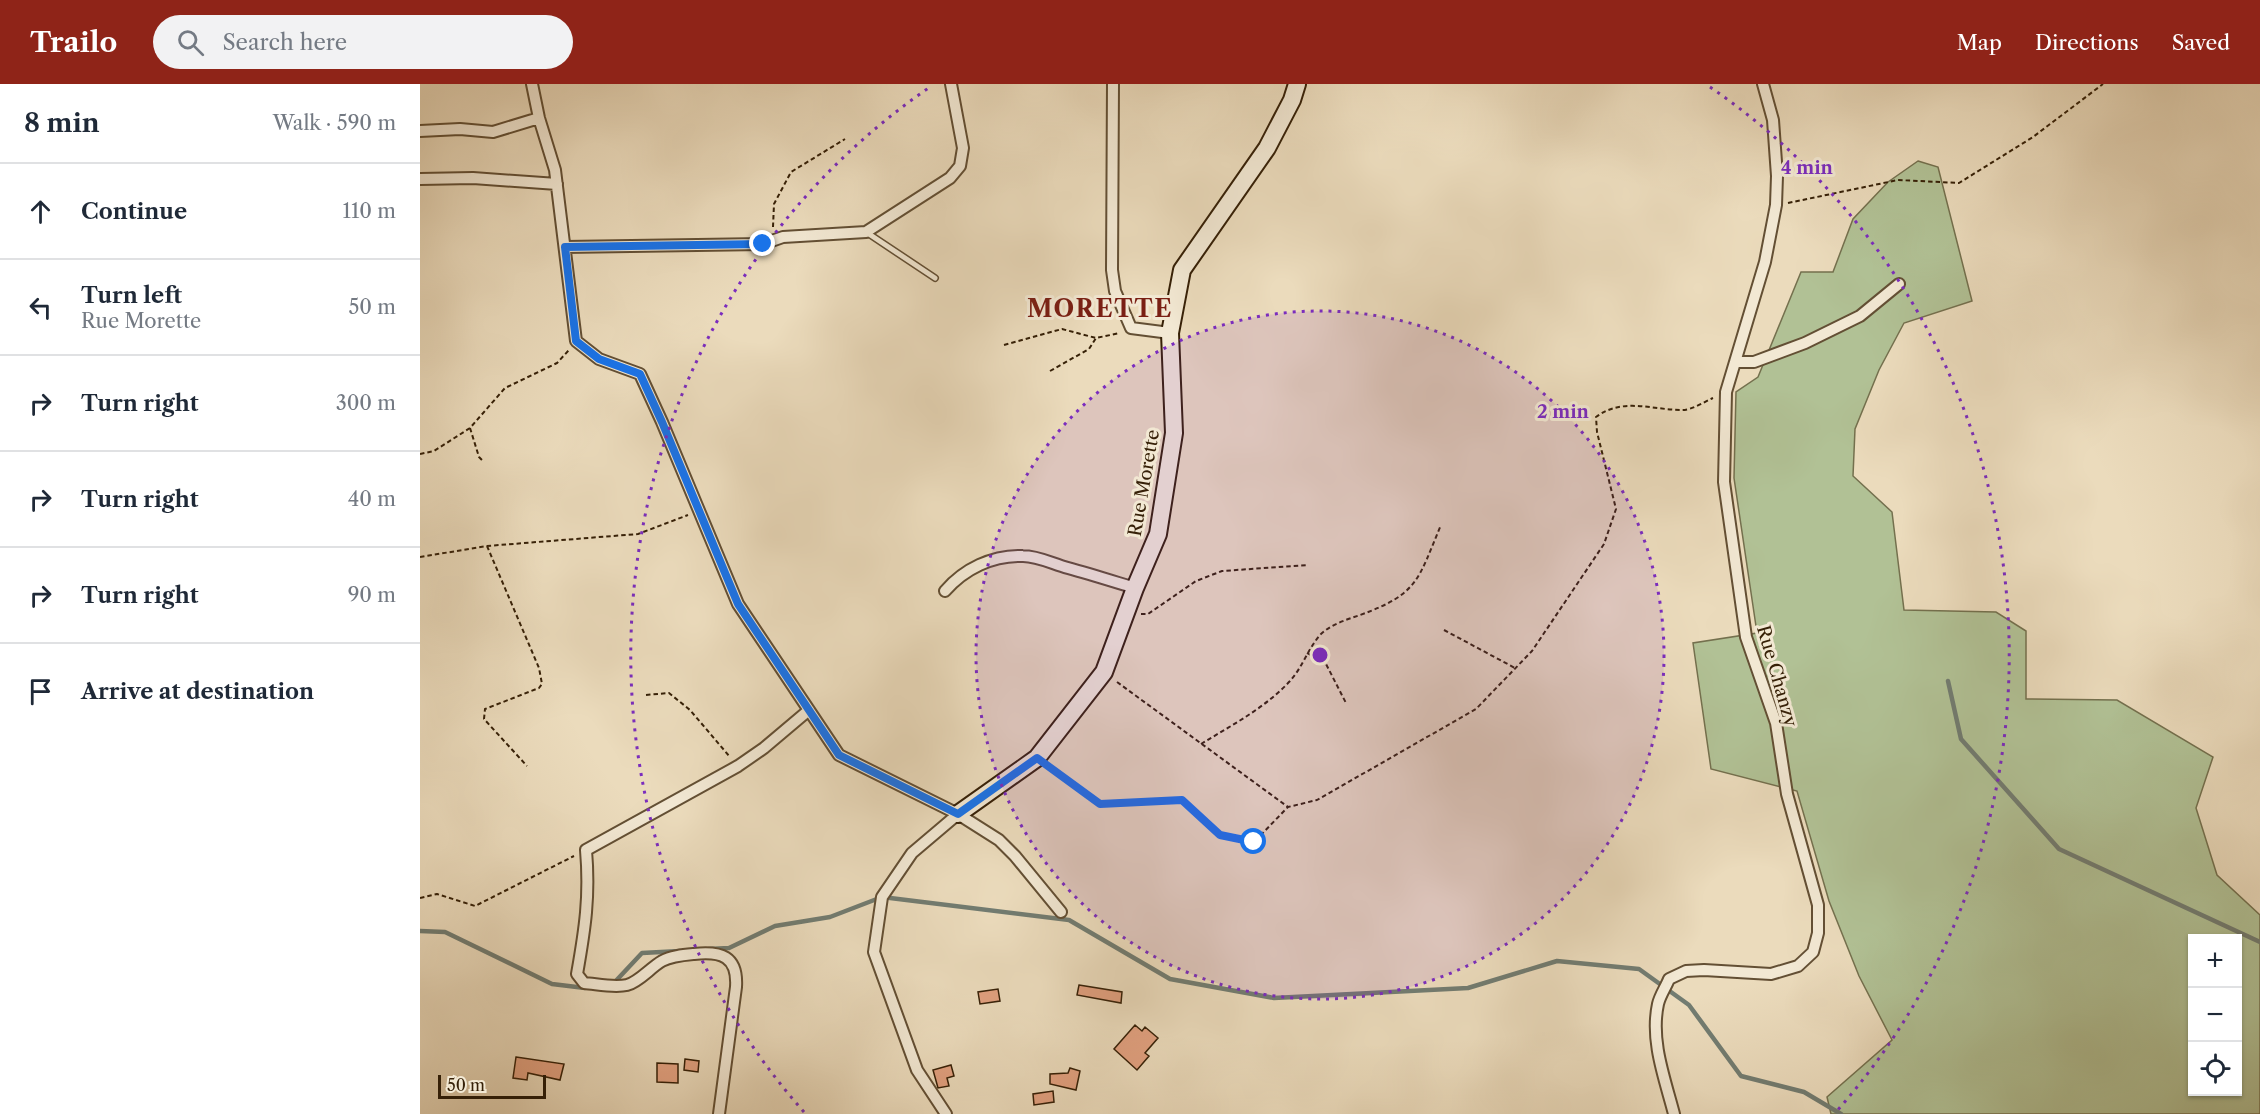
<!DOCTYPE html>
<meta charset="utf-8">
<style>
body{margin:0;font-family:"Libre Caslon Text",serif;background:#f2f2f3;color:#1f2937}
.controls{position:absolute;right:18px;bottom:18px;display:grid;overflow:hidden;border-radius:0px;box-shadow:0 2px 4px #0004}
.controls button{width:54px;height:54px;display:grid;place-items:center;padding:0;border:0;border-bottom:2px solid #e0e1e3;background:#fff;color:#1f2937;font:30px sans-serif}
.scale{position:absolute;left:18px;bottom:15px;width:108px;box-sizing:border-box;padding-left:6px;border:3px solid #362007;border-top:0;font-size:16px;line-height:21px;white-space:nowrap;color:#362007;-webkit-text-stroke:4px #f2e8d3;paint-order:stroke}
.stop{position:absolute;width:18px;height:18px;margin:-14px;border:4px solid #1a73e8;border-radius:50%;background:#fff}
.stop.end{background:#1a73e8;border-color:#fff;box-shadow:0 2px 6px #0008}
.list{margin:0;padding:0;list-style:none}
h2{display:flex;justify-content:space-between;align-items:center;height:78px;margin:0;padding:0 24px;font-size:26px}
h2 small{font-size:20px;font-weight:400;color:#747a83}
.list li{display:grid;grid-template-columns:39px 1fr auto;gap:18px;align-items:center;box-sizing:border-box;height:96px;padding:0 24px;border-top:2px solid #e0e1e3}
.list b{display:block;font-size:22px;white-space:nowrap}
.list p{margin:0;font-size:20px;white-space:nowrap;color:#747a83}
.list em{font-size:20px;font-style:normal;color:#747a83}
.icon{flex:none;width:33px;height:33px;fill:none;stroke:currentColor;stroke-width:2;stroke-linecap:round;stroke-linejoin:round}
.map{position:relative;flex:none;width:1840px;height:1030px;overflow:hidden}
header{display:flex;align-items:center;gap:36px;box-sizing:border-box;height:84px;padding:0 30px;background:#8f2418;color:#fff}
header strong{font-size:28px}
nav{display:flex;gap:33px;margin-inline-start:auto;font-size:21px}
.search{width:420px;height:54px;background:#f2f2f3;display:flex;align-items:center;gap:15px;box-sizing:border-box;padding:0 21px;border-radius:33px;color:#747a83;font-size:22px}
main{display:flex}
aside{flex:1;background:#fff}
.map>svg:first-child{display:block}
</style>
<header>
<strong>Trailo</strong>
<div class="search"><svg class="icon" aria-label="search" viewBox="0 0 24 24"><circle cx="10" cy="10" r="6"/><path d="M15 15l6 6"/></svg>Search here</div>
<nav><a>Map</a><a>Directions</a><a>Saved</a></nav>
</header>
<main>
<aside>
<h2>8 min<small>Walk · 590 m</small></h2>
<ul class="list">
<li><svg class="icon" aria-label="ahead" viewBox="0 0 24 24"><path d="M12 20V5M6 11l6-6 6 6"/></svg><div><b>Continue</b></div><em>110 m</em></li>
<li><svg class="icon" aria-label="left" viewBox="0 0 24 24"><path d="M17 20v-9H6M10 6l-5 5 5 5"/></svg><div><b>Turn left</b><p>Rue Morette</p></div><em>50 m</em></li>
<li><svg class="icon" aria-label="right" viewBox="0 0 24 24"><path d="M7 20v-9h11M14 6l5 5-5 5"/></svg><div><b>Turn right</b></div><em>300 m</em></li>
<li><svg class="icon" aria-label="right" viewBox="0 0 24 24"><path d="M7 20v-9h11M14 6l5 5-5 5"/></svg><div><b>Turn right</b></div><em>40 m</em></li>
<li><svg class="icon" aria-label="right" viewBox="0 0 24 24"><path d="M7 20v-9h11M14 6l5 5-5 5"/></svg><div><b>Turn right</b></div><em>90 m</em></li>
<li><svg class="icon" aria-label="arrive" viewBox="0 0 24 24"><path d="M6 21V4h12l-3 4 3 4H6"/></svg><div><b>Arrive at destination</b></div></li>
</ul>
</aside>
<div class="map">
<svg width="1840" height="1030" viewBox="0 0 1840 1030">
<rect width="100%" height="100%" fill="#ebdbbc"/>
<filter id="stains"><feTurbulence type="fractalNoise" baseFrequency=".00333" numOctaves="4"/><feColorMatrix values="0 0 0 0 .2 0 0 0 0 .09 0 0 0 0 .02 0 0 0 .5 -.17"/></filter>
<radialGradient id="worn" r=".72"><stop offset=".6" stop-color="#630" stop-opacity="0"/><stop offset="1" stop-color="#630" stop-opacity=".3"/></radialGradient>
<path fill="#b1c195" stroke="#74704e" stroke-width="1.5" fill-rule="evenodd" d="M1498 77 1518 83 1552 217 1484 239 1459 286 1435 345 1433 392 1472 428 1484 526 1576 528 1606 547V615L1697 616 1793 673 1776 724 1797 791 1840 831V1030H1411L1407 1013 1472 956 1439 892 1409 817 1377 707 1291 685 1273 559 1337 549 1314 394 1316 308 1338 293 1381 188H1413L1433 135 1468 98ZM1772 854H1818V1008H1772Z"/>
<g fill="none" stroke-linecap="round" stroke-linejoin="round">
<path stroke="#727c71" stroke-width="4.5" d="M1528 597 1541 655 1639 765 1840 858
M0 847 25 848 132 900 165 904
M289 865 309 864 355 842 410 833 462 813 649 836 750 895 854 914 1048 904 1137 877 1219 885 1269 921 1321 992 1384 1008 1421 1030
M192 901 222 869 260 867"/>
</g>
<path fill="#e2a180" stroke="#362007" stroke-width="1.5" d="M659 901 702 908 701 919 657 911Z
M578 905 580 917 560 920 558 908Z
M715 941 722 947 725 943 738 954 725 969 729 972 717 986 694 965Z
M96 973 144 980 140 996 108 989 107 996 93 994Z
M265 975 279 977 278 988 264 986Z
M237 979 258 980V999L237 998Z
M531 981 534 992 527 994 529 1002 518 1004 513 986Z
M650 984 660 987 656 1006 630 1000V990L648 989Z
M633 1007 634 1018 614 1021 613 1010Z"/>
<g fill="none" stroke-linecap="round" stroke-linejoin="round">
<defs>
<path id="lane" d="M446 148 515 194"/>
<path id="street" d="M112 0 119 34 135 86 156 257 179 275 220 290 242 338 318 520 419 671 538 730 492 769 462 813 454 868 497 986 526 1030
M693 0 692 186 695 207 711 244 750 249
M0 47 40 45 73 48 119 34
M0 95 53 94 137 100
M145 163 343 160 363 153 446 148 530 94 540 82 543 64 531 0
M1315 278H1334L1385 259 1440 232 1479 200
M525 507C544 485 572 471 603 472 618 472 633 480 648 484 670 490 692 497 715 504
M538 730 579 756 595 772 641 828
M299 1030 316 903C318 872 301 867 274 870 263 871 251 872 242 877 230 884 219 898 207 901 194 904 177 900 164 899L157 890C165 845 170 812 166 766L318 682 344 664 389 626
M1254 1030C1245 995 1230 957 1238 920 1240 911 1246 903 1249 895L1266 887 1284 886 1351 890 1378 882 1393 868 1398 849V821L1367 710 1356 639 1326 553 1304 398 1306 308 1345 178 1356 121 1357 92 1353 36 1343 0"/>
<path id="secondary" d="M538 730 617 674 684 588 715 504 738 450 754 349 750 249 762 186 847 64 872 16 877 0"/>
</defs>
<use href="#lane" stroke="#634f34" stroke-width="8"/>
<use href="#street" stroke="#634f34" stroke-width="14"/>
<use href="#secondary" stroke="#362007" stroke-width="20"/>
<path stroke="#362007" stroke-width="2" stroke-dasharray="4.5 3" stroke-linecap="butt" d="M1368 119 1478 96 1539 99 1613 53 1683 0
M353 143 354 120 371 88 425 55
M584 261 642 245 676 254 700 249
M630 287 669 265 676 254
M50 344 59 373 64 378
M0 370 14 367 50 344 85 304 137 279 149 266
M67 462 119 584 122 600 119 604 65 625 64 635 107 682
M0 473 67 462 218 450 268 431
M721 530H728L776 497 802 487 888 481
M1024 546 1095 584
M887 569 906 580 926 619
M697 598 868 723 897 716 1056 625 1112 567 1184 460 1196 425 1177 348 1176 333C1203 313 1232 326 1262 326 1272 326 1284 318 1293 314
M226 611 249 609 270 626 310 673
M781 660C812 641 845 624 870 597 882 584 888 565 900 551 911 540 926 536 940 531 999 510 998 495 1021 441
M630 683 680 720 762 716 800 751 834 758 868 723
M0 814 17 810 55 822 154 772"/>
<use href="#lane" stroke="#f2e8d3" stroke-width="5"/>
<use href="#street" stroke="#f2e8d3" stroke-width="10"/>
<use href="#secondary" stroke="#f2e8d3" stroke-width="16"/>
</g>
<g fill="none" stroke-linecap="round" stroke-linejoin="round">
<path stroke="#1a73e8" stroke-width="8" d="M343 160 145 163 156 257 179 275 220 290 242 338 318 520 419 671 538 730 617 674 680 720 762 716 800 751 834 758"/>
</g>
<circle cx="900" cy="571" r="344" fill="#7b2cbf" fill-opacity=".12"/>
<g fill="none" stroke="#7b2cbf" stroke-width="3" stroke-dasharray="3 6">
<circle cx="900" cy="571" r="344"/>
<path d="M384 1028A689 689 0 0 1 510 3M1290 3A689 689 0 0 1 1416 1028"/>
</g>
<g text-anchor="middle" stroke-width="6" stroke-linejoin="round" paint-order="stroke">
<g font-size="18" fill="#362007" stroke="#f2e8d3">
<text transform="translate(724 399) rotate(-80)" y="6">Rue Morette</text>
<text transform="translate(1357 592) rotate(74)" y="6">Rue Chanzy</text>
</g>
<g font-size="24" font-weight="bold" letter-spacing="1.5" fill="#7a1f14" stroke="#f2e8d3">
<text x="680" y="233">MORETTE</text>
</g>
</g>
<circle cx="900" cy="571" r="9" fill="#7b2cbf" stroke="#f2e8d3" stroke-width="3"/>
<g font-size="18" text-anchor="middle" font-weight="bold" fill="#7b2cbf" stroke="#f2e8d3" stroke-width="6" stroke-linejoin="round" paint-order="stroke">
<text x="1387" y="90">4 min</text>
<text x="1143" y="334">2 min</text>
</g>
<rect width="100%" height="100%" filter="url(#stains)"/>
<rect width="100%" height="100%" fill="url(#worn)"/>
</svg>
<div class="controls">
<button>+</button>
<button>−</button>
<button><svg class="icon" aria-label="locate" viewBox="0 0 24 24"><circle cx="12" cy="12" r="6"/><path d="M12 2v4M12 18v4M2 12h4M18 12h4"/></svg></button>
</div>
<div class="scale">50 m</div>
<div class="stop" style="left:834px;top:758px"></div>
<div class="stop end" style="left:343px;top:160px"></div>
</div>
</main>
